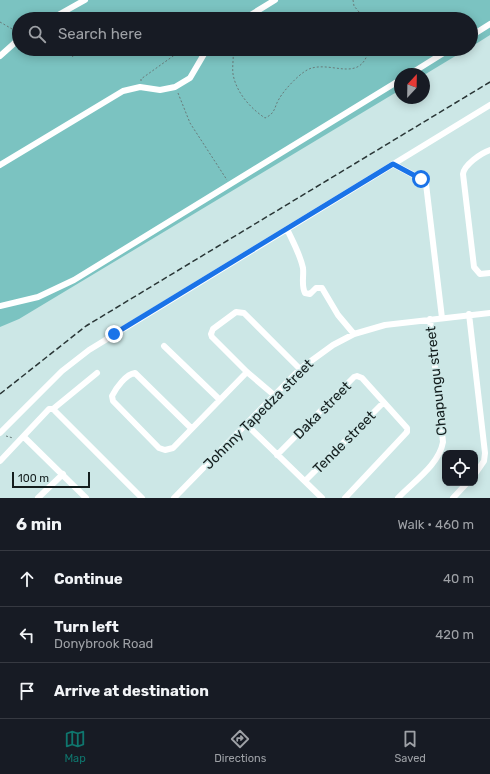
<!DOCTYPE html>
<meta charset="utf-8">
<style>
body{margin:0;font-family:Rubik,sans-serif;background:#242831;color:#f1f3f6}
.controls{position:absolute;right:12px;bottom:12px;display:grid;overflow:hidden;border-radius:8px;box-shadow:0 2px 10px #0003}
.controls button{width:36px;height:36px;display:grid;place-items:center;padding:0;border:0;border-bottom:1px solid #363941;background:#171b24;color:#f1f3f6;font:20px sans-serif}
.compass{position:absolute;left:394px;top:68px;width:36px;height:36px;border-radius:50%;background:#171b24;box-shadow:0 2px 10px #0003;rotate:22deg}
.scale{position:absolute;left:12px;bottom:10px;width:78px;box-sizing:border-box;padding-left:4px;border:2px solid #141e1e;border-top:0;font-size:11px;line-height:14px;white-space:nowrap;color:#141e1e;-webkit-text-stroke:3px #cce7e6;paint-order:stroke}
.stop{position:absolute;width:12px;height:12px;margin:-9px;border:3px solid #1a73e8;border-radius:50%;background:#fff}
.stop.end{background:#1a73e8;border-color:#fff;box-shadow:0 1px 4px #0008}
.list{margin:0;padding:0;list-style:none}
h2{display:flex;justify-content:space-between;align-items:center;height:52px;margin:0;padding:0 16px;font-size:17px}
h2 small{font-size:13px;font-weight:400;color:#9ea1a6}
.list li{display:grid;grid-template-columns:26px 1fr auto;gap:12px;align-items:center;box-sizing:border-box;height:56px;padding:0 16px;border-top:1px solid #363941}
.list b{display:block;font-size:15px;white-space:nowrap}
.list p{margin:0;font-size:13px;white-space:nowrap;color:#9ea1a6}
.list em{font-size:13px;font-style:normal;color:#9ea1a6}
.icon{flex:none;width:22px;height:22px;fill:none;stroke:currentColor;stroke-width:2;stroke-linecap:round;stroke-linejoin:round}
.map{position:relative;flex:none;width:490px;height:498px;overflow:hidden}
.search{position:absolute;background:#171b24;box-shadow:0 2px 10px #0003;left:12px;right:12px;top:12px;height:44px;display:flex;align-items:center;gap:10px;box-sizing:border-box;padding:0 14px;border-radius:22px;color:#9ea1a6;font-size:15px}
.sheet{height:220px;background:#171b24}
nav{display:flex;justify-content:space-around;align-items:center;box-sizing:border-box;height:56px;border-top:1px solid #363941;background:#171b24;font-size:11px;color:#9ea1a6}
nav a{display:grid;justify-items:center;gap:2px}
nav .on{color:#0f766e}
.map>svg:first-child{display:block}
</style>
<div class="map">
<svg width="490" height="498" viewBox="0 0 490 498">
<rect width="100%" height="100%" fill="#cce7e6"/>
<path fill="#7bc3c1" d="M0 0H490V35L471 47V19H19V49H467L424 75 400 74V90L19 319 0 327Z"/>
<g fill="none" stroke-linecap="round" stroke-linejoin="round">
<path stroke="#697b7a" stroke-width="1" stroke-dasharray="2 2" stroke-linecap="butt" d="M353 0 354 6 365 19
M0 22 19 33
M67 49 73 57
M233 49C234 57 232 66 233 74 236 92 250 108 265 118 276 113 274 107 279 99 284 90 302 70 312 68 334 62 361 83 369 49
M141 81V79L183 49
M178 93 190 123 227 180
M6 436 13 438"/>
<path stroke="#fff" stroke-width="6" d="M51 19 85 0
M244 19 275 0
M471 36 490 24
M0 56 19 39
M410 74 450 49
M490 150C481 153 464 165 463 174L474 267 480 274 490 273
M393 164 421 179 426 184 442 318
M0 165 123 91 140 87 160 90 175 87 190 78 207 49
M287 229C293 242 300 254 303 268 304 276 301 286 305 293L310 294 316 288H322L338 315 354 334
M0 306 38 297 74 280 400 80
M469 314 485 453 484 461 475 474
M164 346 219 399
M274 395 247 372 212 337 211 334 213 329 236 312 244 313 300 369
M53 409 97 373
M247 425 322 498
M191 428 135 373C126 374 116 388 112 396L113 401 159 448 165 450 173 448 247 372
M0 433 62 371 89 350 490 105
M24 437 86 498
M277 455 354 377 357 376 362 378 407 428V432L345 498
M0 461 49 409H53L142 498
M305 481 383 403
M38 498 63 474
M174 498 300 369 333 345 354 334 385 325 490 313
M398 498C413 482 439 465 443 442L430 319
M453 498 467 483"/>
<path stroke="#2a3636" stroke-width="1.5" stroke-dasharray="6 3" stroke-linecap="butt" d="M0 394 86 326 490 82"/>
</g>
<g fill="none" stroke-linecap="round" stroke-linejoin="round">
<path stroke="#1a73e8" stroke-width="5" d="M114 334 393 164 421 179"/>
</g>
<g text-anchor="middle" stroke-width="3" stroke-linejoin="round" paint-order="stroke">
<g font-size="14" fill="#141e1e" stroke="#cce7e6">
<text transform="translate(436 381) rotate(-96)" y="5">Chapungu street</text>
<text transform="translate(322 410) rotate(-45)" y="5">Daka street</text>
<text transform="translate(258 414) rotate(-45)" y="5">Johnny Tapedza street</text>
<text transform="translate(344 442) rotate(-45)" y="5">Tende street</text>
</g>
</g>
</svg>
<div class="controls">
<button><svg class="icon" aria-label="locate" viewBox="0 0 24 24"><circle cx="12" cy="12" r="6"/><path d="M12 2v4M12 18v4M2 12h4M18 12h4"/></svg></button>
</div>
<svg class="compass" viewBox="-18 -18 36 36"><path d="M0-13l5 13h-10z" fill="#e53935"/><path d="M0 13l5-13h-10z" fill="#9ea1a6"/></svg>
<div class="scale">100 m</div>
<div class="stop" style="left:421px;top:179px"></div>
<div class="stop end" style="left:114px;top:334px"></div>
<div class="search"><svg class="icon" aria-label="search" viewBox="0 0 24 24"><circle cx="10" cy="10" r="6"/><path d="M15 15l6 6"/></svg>Search here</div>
</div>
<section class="sheet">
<h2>6 min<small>Walk · 460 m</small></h2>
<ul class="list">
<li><svg class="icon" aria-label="ahead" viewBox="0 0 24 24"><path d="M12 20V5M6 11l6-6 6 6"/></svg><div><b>Continue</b></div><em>40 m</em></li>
<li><svg class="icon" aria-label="left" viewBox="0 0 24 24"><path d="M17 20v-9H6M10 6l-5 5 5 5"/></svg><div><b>Turn left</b><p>Donybrook Road</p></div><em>420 m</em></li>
<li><svg class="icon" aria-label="arrive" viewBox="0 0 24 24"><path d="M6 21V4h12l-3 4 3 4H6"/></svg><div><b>Arrive at destination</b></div></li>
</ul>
</section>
<nav>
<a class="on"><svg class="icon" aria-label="map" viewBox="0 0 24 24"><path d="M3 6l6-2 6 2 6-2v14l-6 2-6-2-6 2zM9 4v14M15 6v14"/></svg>Map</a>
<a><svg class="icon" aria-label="directions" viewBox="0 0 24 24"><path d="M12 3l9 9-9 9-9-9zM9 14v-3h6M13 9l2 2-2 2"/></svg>Directions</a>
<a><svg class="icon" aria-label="saved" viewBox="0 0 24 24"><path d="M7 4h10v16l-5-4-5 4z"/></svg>Saved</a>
</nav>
